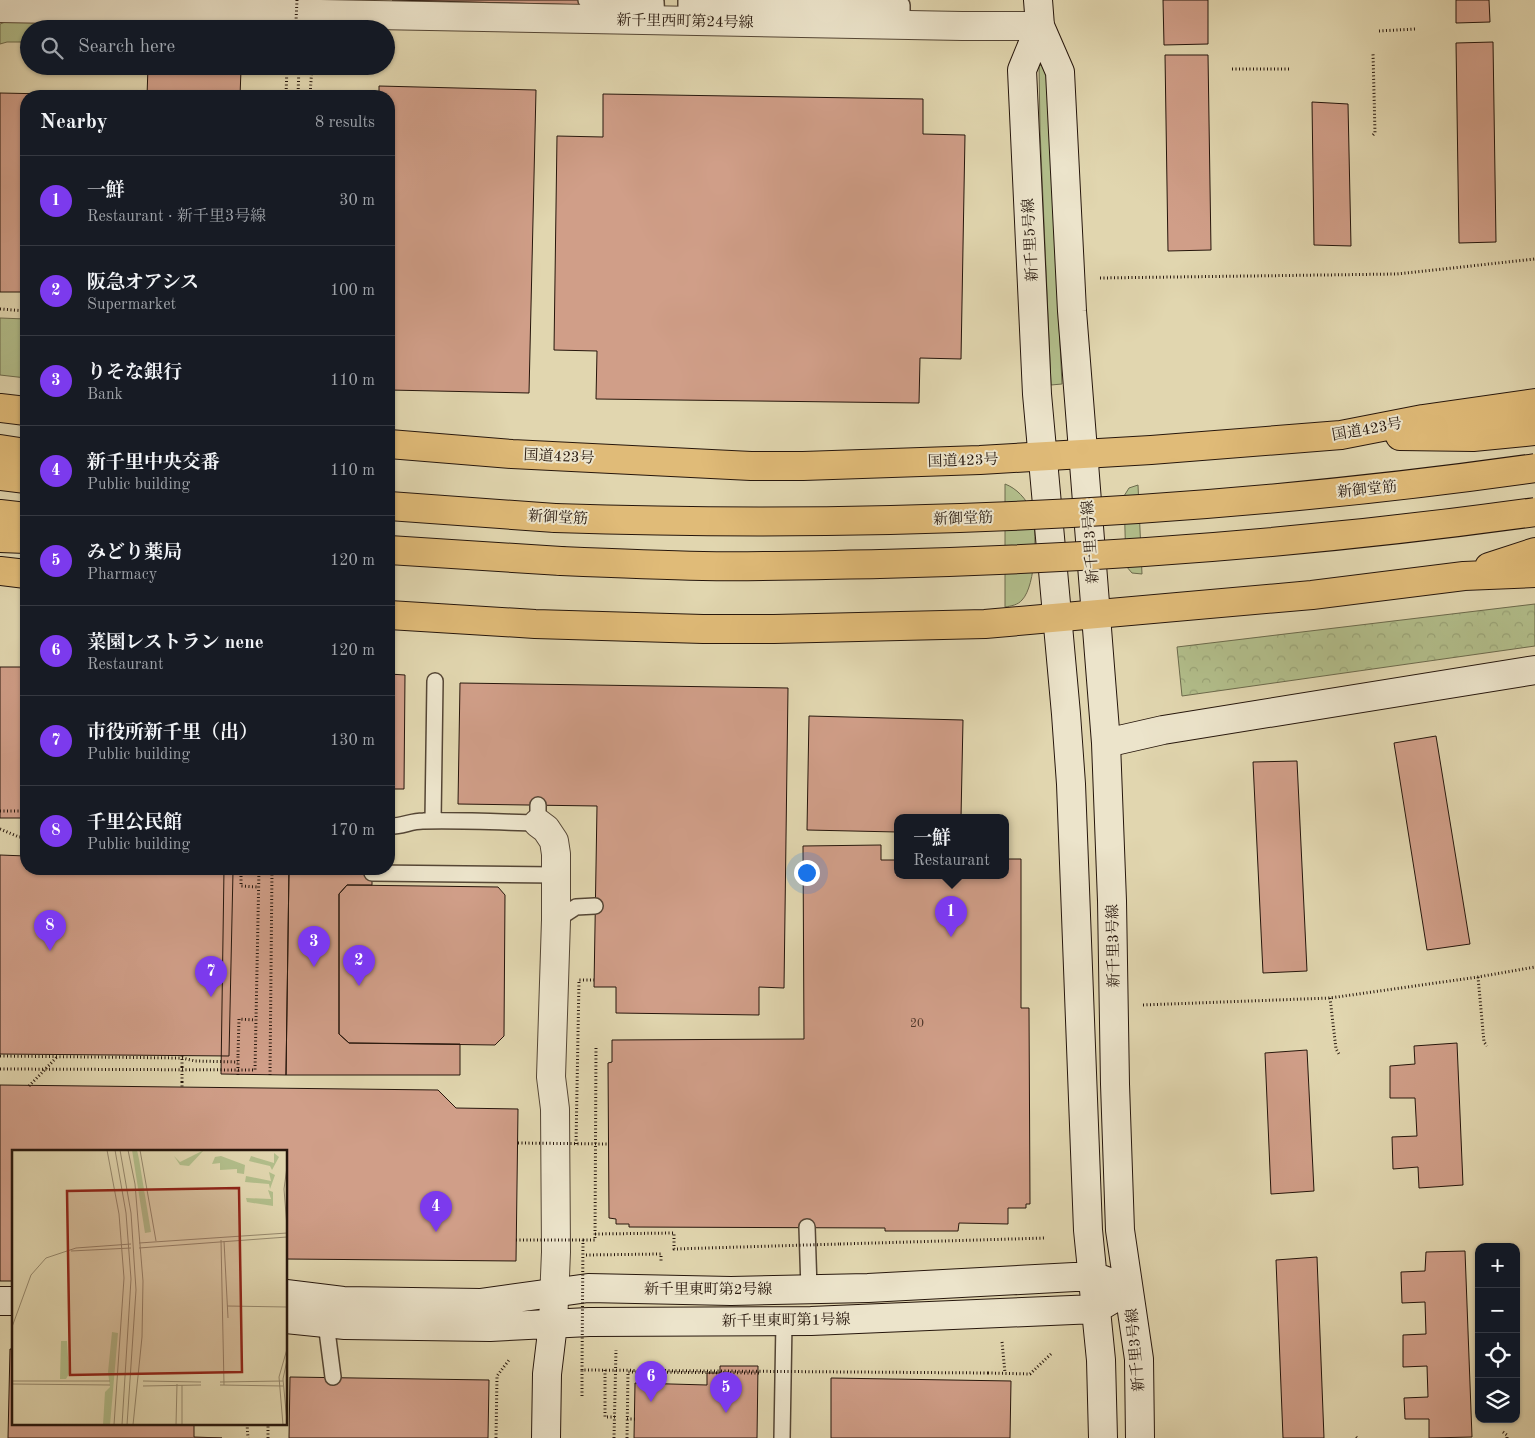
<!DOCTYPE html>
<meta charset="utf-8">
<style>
body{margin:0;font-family:"Old Standard TT","Noto Serif JP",serif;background:#242831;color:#f1f3f6}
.controls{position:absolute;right:15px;bottom:15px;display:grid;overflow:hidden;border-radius:10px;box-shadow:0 1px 4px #0004}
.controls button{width:45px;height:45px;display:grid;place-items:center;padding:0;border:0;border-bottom:1px solid #363941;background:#171b24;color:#f1f3f6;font:25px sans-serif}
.you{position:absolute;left:806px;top:872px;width:18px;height:18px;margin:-12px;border:4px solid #fff;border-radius:50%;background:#1a73e8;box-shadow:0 0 0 8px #1a73e833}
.badge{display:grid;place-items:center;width:32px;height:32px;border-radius:50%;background:#7c3aed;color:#fff;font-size:16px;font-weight:700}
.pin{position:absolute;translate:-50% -41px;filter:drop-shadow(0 1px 2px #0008)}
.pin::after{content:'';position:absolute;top:26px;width:18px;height:15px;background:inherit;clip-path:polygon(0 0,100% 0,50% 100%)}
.popup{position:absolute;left:894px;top:814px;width:115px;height:65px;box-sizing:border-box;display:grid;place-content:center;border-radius:10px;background:#171b24;filter:drop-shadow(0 1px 4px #0005);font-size:16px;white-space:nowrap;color:#9ea1a6}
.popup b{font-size:19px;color:#f1f3f6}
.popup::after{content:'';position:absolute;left:50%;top:100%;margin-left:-10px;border:10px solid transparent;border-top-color:#171b24}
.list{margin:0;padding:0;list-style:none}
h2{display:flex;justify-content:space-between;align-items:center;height:65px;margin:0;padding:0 20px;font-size:21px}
h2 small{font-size:16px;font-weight:400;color:#9ea1a6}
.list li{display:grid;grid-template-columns:32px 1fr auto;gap:15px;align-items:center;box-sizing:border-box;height:90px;padding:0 20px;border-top:1px solid #363941}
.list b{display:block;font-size:19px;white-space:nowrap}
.list p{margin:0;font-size:16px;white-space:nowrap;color:#9ea1a6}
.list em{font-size:16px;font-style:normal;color:#9ea1a6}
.icon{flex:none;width:28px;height:28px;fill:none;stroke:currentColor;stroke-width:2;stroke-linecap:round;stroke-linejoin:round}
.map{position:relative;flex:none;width:1535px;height:1438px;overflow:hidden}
.search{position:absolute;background:#171b24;box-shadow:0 1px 4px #0004;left:20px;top:20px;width:375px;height:55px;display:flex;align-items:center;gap:12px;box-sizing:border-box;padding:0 18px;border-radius:28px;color:#9ea1a6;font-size:19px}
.panel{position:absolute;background:#171b24;box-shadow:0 1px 4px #0004;left:20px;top:90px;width:375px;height:785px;border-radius:20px}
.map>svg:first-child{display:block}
</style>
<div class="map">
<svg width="1535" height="1438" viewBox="0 0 1535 1438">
<defs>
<pattern id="forest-crowns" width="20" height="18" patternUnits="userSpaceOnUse" patternTransform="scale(1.25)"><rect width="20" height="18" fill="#b2be8b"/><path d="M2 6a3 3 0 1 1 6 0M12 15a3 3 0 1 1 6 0" fill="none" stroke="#99a377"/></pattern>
</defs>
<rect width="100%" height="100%" fill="#e1d6af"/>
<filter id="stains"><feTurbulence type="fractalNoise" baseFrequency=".004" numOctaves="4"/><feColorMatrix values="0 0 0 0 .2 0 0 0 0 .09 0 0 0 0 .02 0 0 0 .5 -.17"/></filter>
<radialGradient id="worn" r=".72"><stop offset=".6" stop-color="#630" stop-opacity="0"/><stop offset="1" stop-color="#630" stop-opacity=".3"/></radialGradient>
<path fill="#b2be8b" stroke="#6c6a4c" d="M8 21H56V29H29V42H7L0 44V24Z
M1039 65 1046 66 1062 384 1051 385 1040 130Z
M0 318 26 319V378L0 375Z
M1005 484C1016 488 1027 499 1031 511 1038 528 1036 586 1022 600 1018 605 1011 606 1005 607Z
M1138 485 1142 574 1132 573 1126 566 1124 496 1129 488Z"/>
<path fill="url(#forest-crowns)" stroke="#6c6a4c" d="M1535 604V646L1182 696 1177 647Z"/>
<path fill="#d09e88" stroke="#26160c" d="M392 0H664V7Z
M1163 0H1208V44L1164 45Z
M1456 0H1489L1490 22 1456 23Z
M1493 42 1496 242 1459 243 1456 43Z
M1165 55H1208L1211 250 1168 251Z
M160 66H230V70H241L240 96H26V292H0V93L147 96 148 67Z
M379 86 536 90 529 393 389 390V96H379Z
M603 94 923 99V134L965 135 961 359 920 358 919 403 596 399 597 351 554 350 557 136 603 137Z
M1312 102 1348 104 1351 246 1314 245Z
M0 667H26V818H0Z
M389 674 405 675 404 789H389Z
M460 683 788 688 784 988 759 987V1015L616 1013V987H594L597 806 458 804Z
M809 716 963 720 961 818H897V832L807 830Z
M1436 736 1470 944 1427 950 1394 743Z
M1297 761 1307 971 1263 973 1253 762Z
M881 845V860H897V876H1005V859H1021V1008H1029L1030 1204H1026V1208H1008V1224L959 1223 958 1231H885V1228L629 1227V1224H616V1219L609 1218 608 1063 612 1062V1040L804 1039 803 846Z
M0 855 26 856V869L233 871 229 1056 0 1054Z
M224 869H289L286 1075 221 1074Z
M289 869H372V885H347L339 894V1034L349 1043 460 1044V1075H286Z
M347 885 498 887 505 895 504 1036 495 1045 349 1043 339 1034V894Z
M1457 1043 1463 1185 1419 1188 1418 1167 1393 1169 1392 1137 1417 1136 1415 1098H1390V1066L1415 1064 1414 1046Z
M1307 1050 1314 1191 1271 1194 1265 1053Z
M0 1085 438 1090 456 1108 518 1109 516 1261 286 1259V1152H14V1281H0Z
M1465 1251 1472 1437 1429 1438V1419H1405L1404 1398 1428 1397 1427 1366 1403 1367V1335L1426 1334 1425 1302 1402 1303 1401 1272 1425 1271 1426 1252Z
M1317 1257 1324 1438H1283L1276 1260Z
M10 1349H14V1424H194V1437L222 1438H8Z
M720 1366H758L757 1438H634L635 1383 707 1385V1373H720Z
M290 1377 489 1380 488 1438H289Z
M831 1378 1011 1381 1010 1438H831Z"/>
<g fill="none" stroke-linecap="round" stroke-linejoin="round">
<defs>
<path id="lane" d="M586 0 656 2 657 21
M686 21V1L902 5V25
M433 821 435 681
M389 826C400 827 411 821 423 821 461 820 500 822 538 823V805
M372 873 556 875
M556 920 576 907 595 906
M807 1227 809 1289
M326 1323 333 1377
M782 1438 784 1322"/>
<path id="street" d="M0 8 962 26H1040
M538 823 546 829 554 841 556 854V920L551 1077 555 1109 556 1252 553 1324"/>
<path id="secondary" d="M1038 0 1040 26 1060 72 1072 311 1106 743 1112 901 1115 1084 1120 1230 1139 1359 1140 1438
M1040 26 1022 70 1037 394 1066 714 1071 784 1088 1230 1101 1360 1103 1438
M1106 743 1163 730 1535 670
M286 1294 343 1301 480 1303 588 1288 731 1291 868 1288 1093 1276 1109 1282
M0 1301H14
M286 1319 345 1325 490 1327 589 1322 811 1321 1096 1309 1111 1300
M546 1438 547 1374 553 1324"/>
<path id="highway" d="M0 408 26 411
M1400 436 1473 437 1535 431
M389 444 512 454 751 466H803L980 460 1151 450 1341 435 1423 419 1535 403
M0 449 26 453
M0 476 26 479
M389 506 555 518
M0 514 26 517
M0 538 26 539
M389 550 561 561
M1489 567 1535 552
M0 571 26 574
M389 615 535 624 703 629H774L985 624 1312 595 1464 576 1535 573"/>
</defs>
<use href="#lane" stroke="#554635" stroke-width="18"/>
<use href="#street" stroke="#554635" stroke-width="30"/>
<use href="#secondary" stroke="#26160c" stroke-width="30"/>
<use href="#highway" stroke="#26160c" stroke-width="30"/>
<path stroke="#26160c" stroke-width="3" stroke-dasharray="1 2.5" stroke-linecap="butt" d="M1379 31 1415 29
M1232 69H1289
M286 96 287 66
M298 96 299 66
M310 96 312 66
M1373 135 1375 133 1373 53
M1100 278 1397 274 1535 259
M0 309 26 311
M0 811H26
M0 829 19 837H26
M241 869V886L258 887
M1478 977 1484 1042 1487 1046
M1330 998 1336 1049 1339 1054
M1143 1005 1330 998 1478 977 1535 967
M238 1055 239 1019 255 1020
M0 1056 182 1058 195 1061 238 1062
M182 1067V1055
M0 1069 255 1070 259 869
M270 1075 272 869
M182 1082V1087
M840 1244 1046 1238
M586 1255 661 1254V1261
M1002 1342 1005 1373
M605 1370V1417H615
M988 1373 1030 1374 1052 1353
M582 1396V1370
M286 1415H289
M627 1419H635
M247 1424 248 1438
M1503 1432 1507 1435V1438
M1356 1437 1357 1438
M268 1438V1424
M496 1438 497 1376 509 1360
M614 1438 616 1350
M627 1438 628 1372 759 1373"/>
<use href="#lane" stroke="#ece4cb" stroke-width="15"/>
<use href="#street" stroke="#ece4cb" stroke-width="28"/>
<use href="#secondary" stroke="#ece4cb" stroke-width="28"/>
<use href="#highway" stroke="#e0bb78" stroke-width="28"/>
<defs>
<path id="highway-bridge" d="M555 518C882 529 1210 514 1535 468
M561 561C608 563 656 565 703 566 762 567 821 565 880 564 1099 559 1318 542 1535 512"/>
</defs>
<use href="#highway-bridge" stroke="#26160c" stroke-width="30" stroke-linecap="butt"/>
<path stroke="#26160c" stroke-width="3" stroke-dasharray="1 2.5" stroke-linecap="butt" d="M297 0 296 21 299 29
M238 1075V1055
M182 1082V1067
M29 1086 57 1057
M518 1143 608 1144
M576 1144 579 980H594
M595 1234 674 1233V1249L840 1244
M516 1240H583L582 1370 988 1373
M583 1240H595L596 1048"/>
<use href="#highway-bridge" stroke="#e0bb78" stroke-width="28"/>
</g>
<g text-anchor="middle" stroke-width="4" stroke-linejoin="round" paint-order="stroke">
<g font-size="12" fill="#50382b">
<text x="917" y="1027">20</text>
</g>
<g font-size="15" fill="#26160c" stroke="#ece4cb">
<text transform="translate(685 21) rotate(1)" y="5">新千里西町第24号線</text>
<text transform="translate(1030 240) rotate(-93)" y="5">新千里5号線</text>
<text transform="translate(1367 429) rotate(-10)" y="5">国道423号</text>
<text transform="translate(559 456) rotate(3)" y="5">国道423号</text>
<text transform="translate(963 460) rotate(-2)" y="5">国道423号</text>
<text transform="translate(1367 489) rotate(-6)" y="5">新御堂筋</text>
<text transform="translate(558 517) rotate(3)" y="5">新御堂筋</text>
<text transform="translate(963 518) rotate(-2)" y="5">新御堂筋</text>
<text transform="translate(1090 542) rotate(-94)" y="5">新千里3号線</text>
<text transform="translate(1113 946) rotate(-91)" y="5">新千里3号線</text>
<text x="708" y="1294">新千里東町第2号線</text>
<text transform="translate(786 1320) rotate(-1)" y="5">新千里東町第1号線</text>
<text transform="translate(1135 1350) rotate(-95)" y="5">新千里3号線</text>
</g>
</g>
<g transform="translate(12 1150)">
<rect width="275" height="275" fill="#e1d6af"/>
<path d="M192 0 177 16 168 15 162 6 168 12ZM262 3 267 7 260 20 258 16 237 11 239 6 262 13ZM209 6 233 15 232 24 225 23V19L208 20V13L200 14 203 7ZM257 22 263 25 258 39 257 34 233 32 234 26 259 31ZM256 40 261 42V56L235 52 234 48 259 49ZM100 182 106 183 98 275H91L93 242 98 237 96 222ZM49 191H55L57 224 54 229H48Z" fill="#b2be8b"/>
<path d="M120 0H125L127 9 139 82 133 83Z" fill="#b2be8b"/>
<path fill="none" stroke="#96896e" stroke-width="1" d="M95 0 107 64 112 128 102 275M103 0 114 63 119 129 110 275M108 0 119 63 124 140 115 275M116 0 123 34 131 131 130 187 121 275M128 0 144 91M275 17 272 39 275 77M209 90 212 235M212 91 216 168M127 93 275 83M127 98 275 87M59 101 119 98M215 156 275 157M0 177 19 125 34 108 64 98 119 94M275 210 271 229 275 272M0 231H98M131 231 189 232M208 232 271 231M0 234 98 235M170 235V275M208 235 271 236M131 236 189 235M164 275 165 234M271 275 267 227 275 199"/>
<path fill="#8f2418" fill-opacity="0.15" stroke="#8f2418" stroke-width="2.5" d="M227 38 230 222 58 225 55 41Z"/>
<rect width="275" height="275" fill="none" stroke="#26160c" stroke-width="2.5"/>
</g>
<rect width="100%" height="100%" filter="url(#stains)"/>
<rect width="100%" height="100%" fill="url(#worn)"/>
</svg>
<div class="controls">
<button>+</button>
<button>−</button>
<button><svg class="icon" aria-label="locate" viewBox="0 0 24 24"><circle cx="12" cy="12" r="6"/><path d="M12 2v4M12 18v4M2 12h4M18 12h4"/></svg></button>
<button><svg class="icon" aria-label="layers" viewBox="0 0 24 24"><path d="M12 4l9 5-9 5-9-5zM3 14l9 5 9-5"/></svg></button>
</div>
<div class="you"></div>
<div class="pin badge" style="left:951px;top:937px">1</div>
<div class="popup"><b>一鮮</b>Restaurant</div>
<div class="pin badge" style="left:359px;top:986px">2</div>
<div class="pin badge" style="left:314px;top:967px">3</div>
<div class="pin badge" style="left:436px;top:1232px">4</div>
<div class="pin badge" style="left:726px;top:1413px">5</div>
<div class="pin badge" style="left:651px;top:1402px">6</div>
<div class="pin badge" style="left:211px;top:997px">7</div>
<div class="pin badge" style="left:50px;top:951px">8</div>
<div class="search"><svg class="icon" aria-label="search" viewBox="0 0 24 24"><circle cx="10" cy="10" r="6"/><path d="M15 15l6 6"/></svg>Search here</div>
<section class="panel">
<h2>Nearby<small>8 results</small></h2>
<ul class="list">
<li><span class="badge">1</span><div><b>一鮮</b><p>Restaurant · 新千里3号線</p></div><em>30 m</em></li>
<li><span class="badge">2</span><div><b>阪急オアシス</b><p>Supermarket</p></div><em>100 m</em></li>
<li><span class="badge">3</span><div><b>りそな銀行</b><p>Bank</p></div><em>110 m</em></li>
<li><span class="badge">4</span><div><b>新千里中央交番</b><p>Public building</p></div><em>110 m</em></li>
<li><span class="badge">5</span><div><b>みどり薬局</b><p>Pharmacy</p></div><em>120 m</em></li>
<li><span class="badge">6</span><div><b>菜園レストラン nene</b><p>Restaurant</p></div><em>120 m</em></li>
<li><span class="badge">7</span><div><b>市役所新千里（出）</b><p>Public building</p></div><em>130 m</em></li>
<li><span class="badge">8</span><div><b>千里公民館</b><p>Public building</p></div><em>170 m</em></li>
</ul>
</section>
</div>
